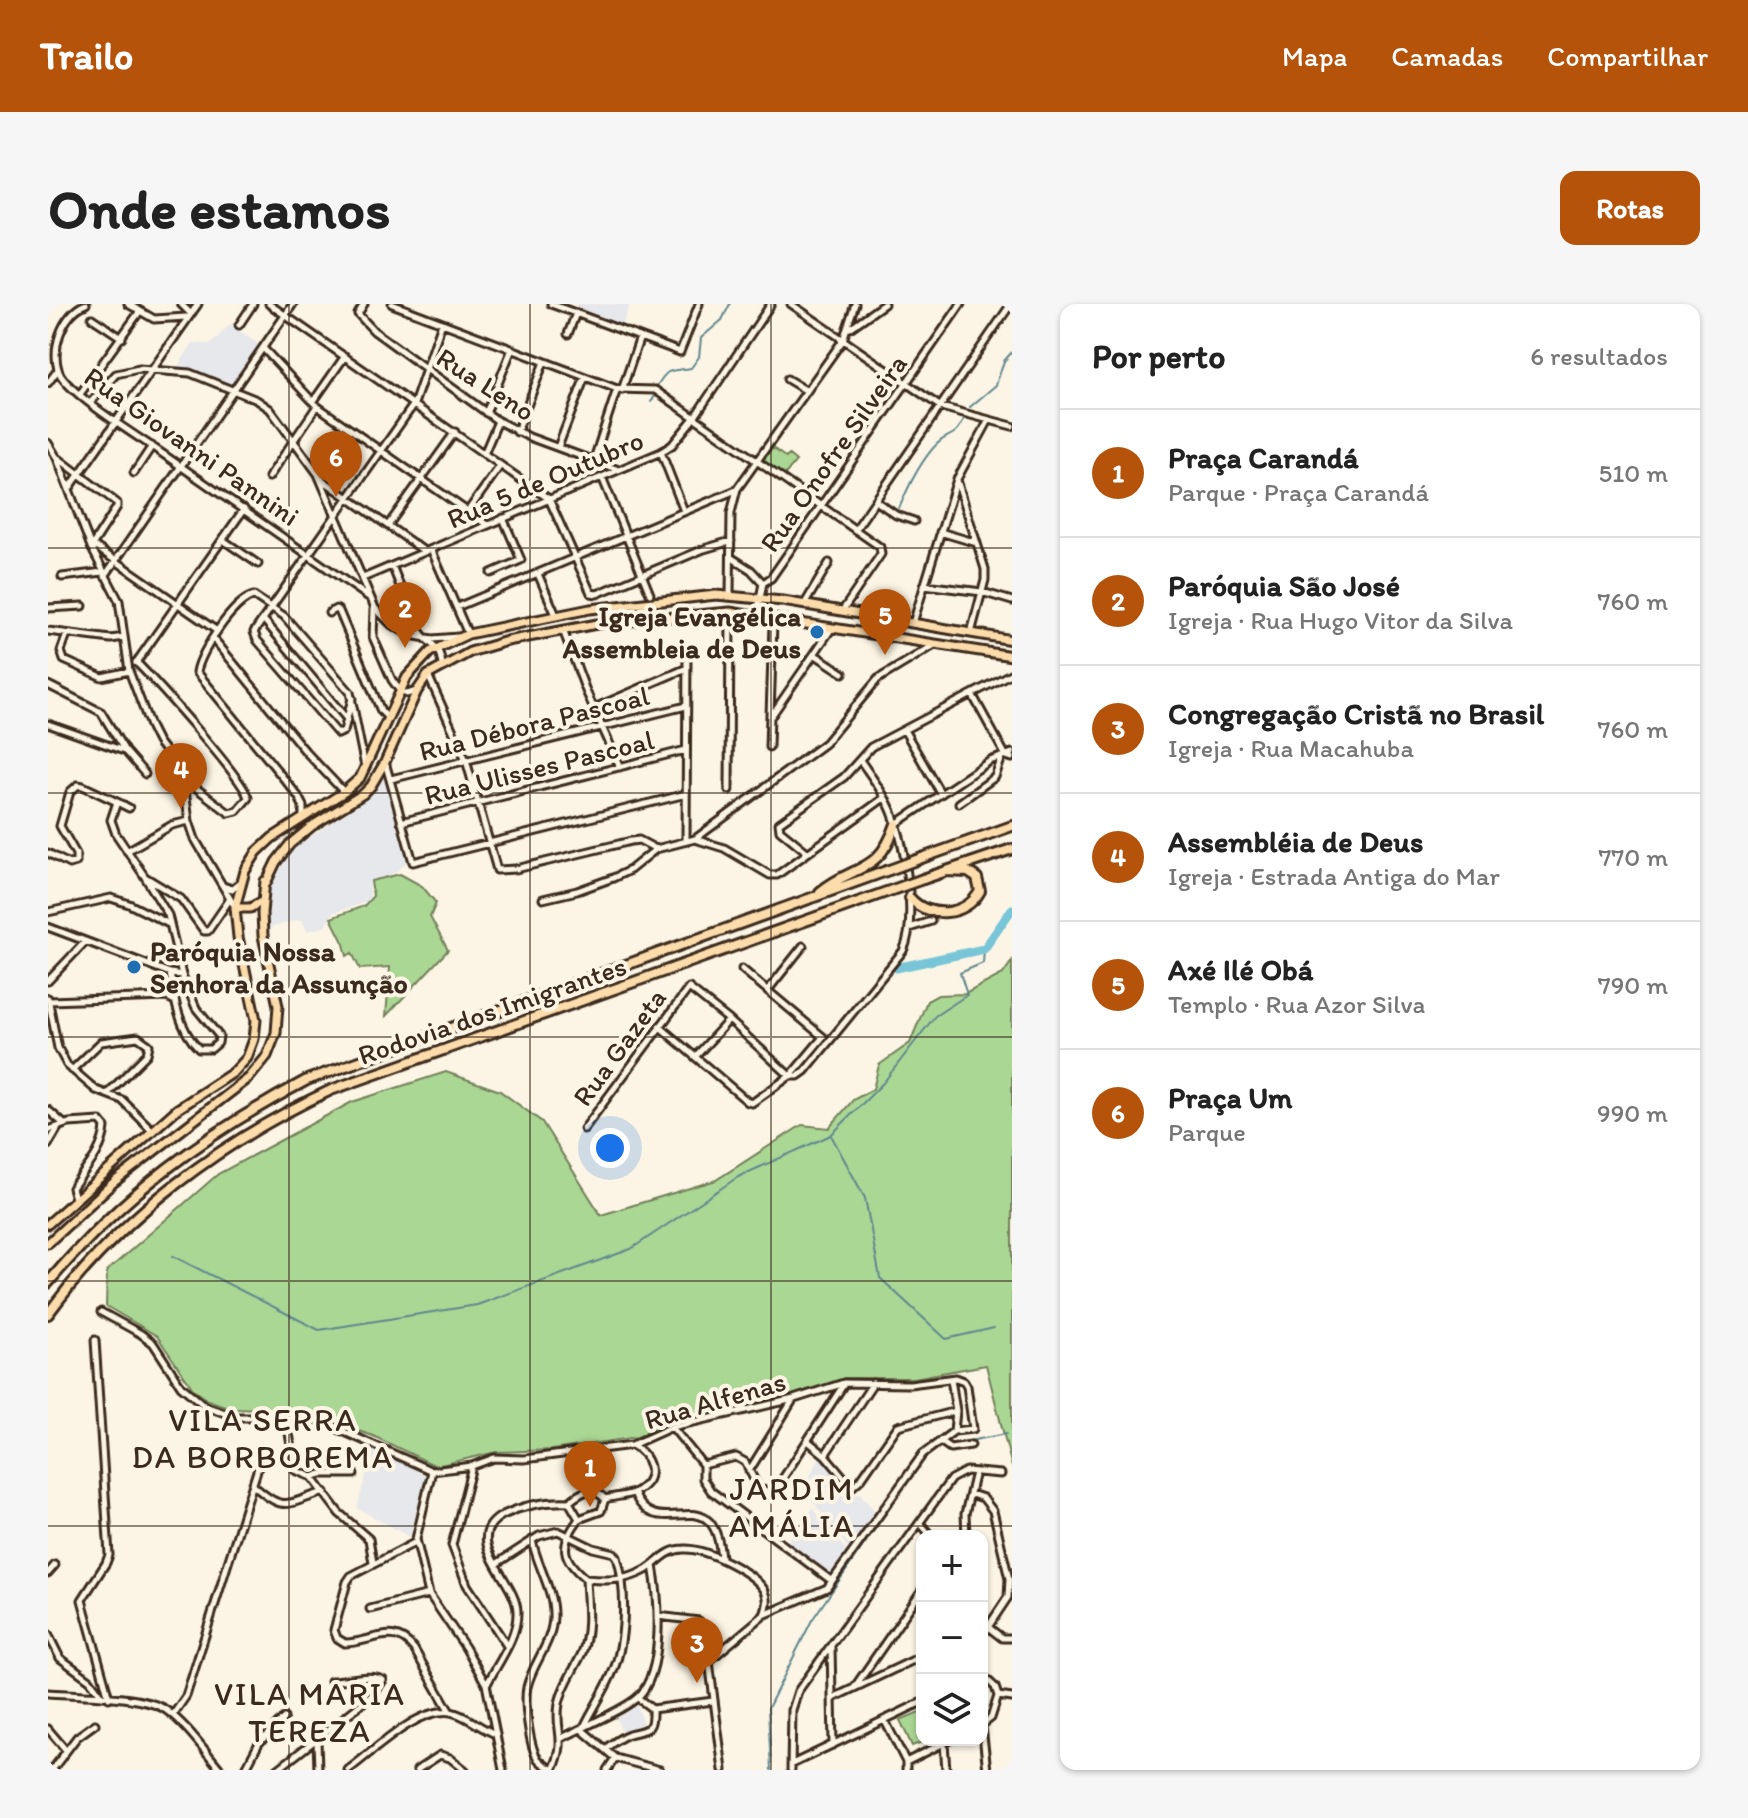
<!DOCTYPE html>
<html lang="pt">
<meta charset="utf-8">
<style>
body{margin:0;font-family:Itim,sans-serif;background:#f6f6f6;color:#222}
.controls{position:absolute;right:24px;bottom:24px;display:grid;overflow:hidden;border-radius:16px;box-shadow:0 2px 6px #0004}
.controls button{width:72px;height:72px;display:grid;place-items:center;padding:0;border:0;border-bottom:2px solid #e0e0e0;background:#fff;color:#222;font:40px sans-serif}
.you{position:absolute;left:562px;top:844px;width:28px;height:28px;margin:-20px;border:6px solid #fff;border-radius:50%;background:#1a73e8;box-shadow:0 0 0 12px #1a73e833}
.badge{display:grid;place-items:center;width:52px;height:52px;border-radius:50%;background:#b45309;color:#fff;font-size:26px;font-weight:700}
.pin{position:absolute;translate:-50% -66px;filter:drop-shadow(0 2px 4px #0008)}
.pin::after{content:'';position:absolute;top:42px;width:28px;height:24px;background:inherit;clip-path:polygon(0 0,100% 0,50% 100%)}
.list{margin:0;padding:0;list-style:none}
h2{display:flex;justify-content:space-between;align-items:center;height:104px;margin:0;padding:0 32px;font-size:34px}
h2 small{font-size:26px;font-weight:400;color:#767676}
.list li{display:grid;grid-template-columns:52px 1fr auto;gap:24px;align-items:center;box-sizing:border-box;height:128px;padding:0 32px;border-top:2px solid #e0e0e0}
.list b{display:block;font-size:30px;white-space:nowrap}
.list p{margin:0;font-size:26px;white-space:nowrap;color:#767676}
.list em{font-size:26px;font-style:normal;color:#767676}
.icon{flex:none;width:44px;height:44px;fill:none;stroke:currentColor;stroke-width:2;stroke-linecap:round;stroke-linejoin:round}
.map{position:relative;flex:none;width:964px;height:1466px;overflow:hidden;border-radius:16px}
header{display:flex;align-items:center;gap:48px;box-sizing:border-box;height:112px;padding:0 40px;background:#b45309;color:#fff}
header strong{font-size:38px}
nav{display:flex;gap:44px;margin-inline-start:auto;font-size:28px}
.intro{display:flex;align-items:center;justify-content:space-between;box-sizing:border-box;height:192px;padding:0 48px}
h1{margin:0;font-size:56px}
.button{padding:20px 36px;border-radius:16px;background:#b45309;color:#fff;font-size:28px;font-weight:700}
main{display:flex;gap:48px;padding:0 48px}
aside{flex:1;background:#fff;border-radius:16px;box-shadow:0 2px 6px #0004}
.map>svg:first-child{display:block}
</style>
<header>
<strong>Trailo</strong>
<nav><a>Mapa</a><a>Camadas</a><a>Compartilhar</a></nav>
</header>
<div class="intro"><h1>Onde estamos</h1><a class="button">Rotas</a></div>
<main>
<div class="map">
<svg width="964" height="1466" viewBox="0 0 964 1466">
<rect width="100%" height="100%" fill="#fcf5e5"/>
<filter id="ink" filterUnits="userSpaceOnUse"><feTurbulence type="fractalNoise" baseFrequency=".0125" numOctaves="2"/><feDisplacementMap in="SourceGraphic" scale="16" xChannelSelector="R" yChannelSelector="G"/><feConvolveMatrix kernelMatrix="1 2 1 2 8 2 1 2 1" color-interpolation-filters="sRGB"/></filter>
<g filter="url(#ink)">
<path fill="#e7e8eb" d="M530 0H582L574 23 528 5Z
M182 20 212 41 187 81 182 82 140 66 128 65 145 39 163 40Z
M337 472 360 557 347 569 322 577V593L318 598 285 609 276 623 259 627 253 615 221 624 218 604 223 583 236 557 253 539 318 495Z
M325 1143 379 1172 362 1233 309 1204Z
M773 1151 807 1191 812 1189 829 1210 801 1245 755 1185Z
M765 1204 800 1249 782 1273 739 1238Z
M587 1398 593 1411 595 1422 588 1426H573L567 1411Z"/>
<path fill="#abd795" stroke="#73805a" stroke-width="2" d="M725 144 738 154 741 151 748 157 735 173 715 157Z
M352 570 374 582 388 599 382 613 400 646 338 712 342 663 312 665 304 649 299 652 296 640 283 614 316 602 325 592 323 577Z
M964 657V1163L938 1061 866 1074H796L745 1092 624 1117 589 1133 504 1146 448 1148 388 1162 325 1132 249 1106 182 1104 160 1096 145 1085 109 1032 58 1002 59 967 170 870 304 798 398 768 452 787 494 818 553 911 668 876 754 821 781 824 805 796 825 785 831 761 862 739 879 697 890 691 917 690 955 670Z
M874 1407V1436H879L864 1442 852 1416Z"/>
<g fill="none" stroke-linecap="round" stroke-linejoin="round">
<path stroke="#60878e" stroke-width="2" d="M609 82C621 62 622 68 643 64L651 53 653 34 674 16 682 0
M603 98 607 92
M922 103 948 81 956 57 964 48
M850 207C859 185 872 157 889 140 901 128 907 135 916 115
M784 833 817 894 832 974 898 1035 946 1024
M125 952 271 1026 429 1001 583 945 690 873 783 831 835 779 887 712 919 691 912 669 935 659 936 645
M900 1141 958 1130
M723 1466 720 1404 764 1316 880 1148"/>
<path stroke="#79c5d8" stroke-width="9" d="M848 664 936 645 964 605"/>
<defs>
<path id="minor" d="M38 0C14 9 0 49 13 72 30 96 89 132 115 150 184 198 253 246 322 294
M80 0 106 15 138 13
M133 0 142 9
M221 0 501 195 543 289 549 290 656 245 683 237
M316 0 310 10 326 27 450 117 481 133 568 165
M344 0 569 85 607 86 832 243 833 250 795 306
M503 0 632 48 651 0
M743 0 893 103 964 122
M44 14 74 34
M191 21 205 0
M802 24 836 0
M520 30 528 9
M215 44 269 102 439 221
M739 75 759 87
M0 79 9 67
M574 86 592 33
M32 90 92 7
M43 98 68 70 91 65 142 69 209 96 222 105 270 170 327 304 344 321 362 331 384 335 410 333
M265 98 297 52
M438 109 464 45
M469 128 496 58
M0 139 9 154 43 243 71 297 81 367 102 422 110 438 135 470 141 517 147 535 187 603
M510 143 537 73
M613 148 636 207
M436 150 450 117
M10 154 69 199V203L43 243
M546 155 569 85
M86 169 104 142
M270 170 302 125
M221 173 269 102
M554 173 602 290
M272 174 376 247
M909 176 937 265V276L923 329
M21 185 150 0
M828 197 848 211 866 217
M420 207 452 162
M341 220 407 128
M807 226 963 0
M892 228 929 239
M175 236 210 260
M45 241 169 327
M383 245 420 330
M684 254 703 266 715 279 709 310
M344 262C353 283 360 306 371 326 380 342 392 338 394 362
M443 269 473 256 455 214
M490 270 508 311
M57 272 245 0
M14 273 55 268
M315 274 613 148 624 141 646 114 723 0
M715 279 723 274 913 0
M876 281 934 288 964 297
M682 291 683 209 689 185 795 36 807 0
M756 301 781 259
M409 303 688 186
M0 304 35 302
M326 305 325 333 344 376 352 387 359 390 368 387
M281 309 288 305 291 307 333 407 340 414
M215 315 298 414
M865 319 909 175 941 116
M515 326 538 387 572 463
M0 327 63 335 76 333
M19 330 13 347 16 356 54 373 81 367
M165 334 258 448 296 488
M766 350 795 369
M88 358C107 377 196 475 200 494L189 507 181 509 139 477
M88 359 196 205
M380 371 418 456 449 566 468 565 583 537 591 536 608 545
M0 381 53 408 77 447 97 470
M924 390 958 452 964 454
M304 394 296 427 290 430 209 336 206 328 366 100 394 19
M546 404 639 364
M724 411 784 324
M0 420 76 447
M856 426 893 490
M721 443 725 319
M337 458 365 558 638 490
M343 475 638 402
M681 486 682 308
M69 498 81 504
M911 499 947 473 954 453
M255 513V502L250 492 149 368C152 348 186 296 206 292L236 312 302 388 317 463
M353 518 638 446
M848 520 942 457 964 449
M647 535 777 439 830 375 888 340
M638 537 639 347
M79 547 124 521 141 517
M759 548 732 526 731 519 796 473 823 443 964 369
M0 549 21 560 28 558V550L12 522 22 488 30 481 35 482 69 498 63 516 68 530 97 573 133 595 156 627H160L182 595
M98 575 120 611 134 671 148 704 171 732 170 739 163 745H151C131 726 126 694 122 669
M175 582 184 585 194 577
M495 595 529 587 565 574 582 566 608 545 647 535 676 544 722 571H729L836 494
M0 608 63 594 81 600 121 620
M0 623 122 669 134 671
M861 624 883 617
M694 665 775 733 743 771
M0 677 37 638
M720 686 755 642
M0 694 10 744 19 761 48 786 74 796 105 827
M1 697 119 693 125 696
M611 722 700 798 704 799 742 772H750L757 767 855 647C870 616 857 541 844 508 837 490 823 472 812 456
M647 753 681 716
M24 766 53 738 90 733 101 741 99 750 59 790
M0 806 16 820
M536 825 641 684 681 716 742 772
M0 826 21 819 52 817 57 823C55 848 37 865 24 884L27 894
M0 841 10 824
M53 1008 93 1030 105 1039 133 1082 157 1102 189 1113H263L384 1167 424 1162 446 1154 476 1155 584 1141 624 1123 746 1095 796 1079 862 1080 908 1074 916 1077 919 1082 925 1125 906 1127 875 1150 779 1284 716 1311
M47 1036 61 1251 58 1259 34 1296 61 1394
M903 1075 908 1107 906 1127
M238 1111 247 1166 264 1173 291 1209 321 1235 325 1259
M624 1123 655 1161V1175L663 1187 784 1277
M760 1137 777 1151 804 1183 813 1175 850 1122 908 1107
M892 1137 902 1144 923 1141
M777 1151 825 1079
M655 1161 688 1153 697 1158 711 1185 722 1188 728 1185 796 1080
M424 1162 404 1241 419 1281 459 1342
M384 1167 368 1235 381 1290 417 1343 438 1380 455 1466
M701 1167 745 1096
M264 1173 273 1170H306
M205 1181C237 1210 238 1199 277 1188
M586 1189C609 1244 666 1170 673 1254
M923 1190 935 1194 945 1207 961 1275 960 1293 940 1323 954 1334H964
M557 1195C567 1192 581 1192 589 1187 612 1173 602 1151 584 1141
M521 1198 531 1215 553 1207 557 1195
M521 1198C533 1188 544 1181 557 1195
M531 1215C512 1240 512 1254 538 1275 560 1277 578 1277 598 1266 611 1258 619 1245 636 1245 657 1244 706 1268 717 1287 721 1296 719 1303 716 1311L661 1357 675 1466
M872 1219 883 1232
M918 1232 917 1210 927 1168
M484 1236C489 1262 506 1286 505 1313 504 1340 485 1358 479 1383 476 1398 481 1442 490 1455 494 1460 500 1463 505 1466
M368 1238 303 1272 299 1278 286 1326 289 1334 297 1339C324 1339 345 1318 366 1345L402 1408
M448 1260 491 1232 510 1227 545 1244 566 1249 569 1253C579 1286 578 1341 563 1372 555 1390 544 1406 536 1423
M0 1269 7 1261
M322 1305 381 1290
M610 1312 651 1317
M0 1330 12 1354 42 1376 54 1392
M783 1342 785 1441
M934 1371 947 1383 950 1392
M439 1380C451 1357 470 1333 469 1307 468 1276 411 1235 455 1211 476 1201 498 1197 521 1198
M806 1384 874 1286
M0 1389C28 1391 97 1391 118 1406 139 1421 156 1446 173 1466
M950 1392 964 1394
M590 1394 604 1405
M785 1394 874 1352
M604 1405 665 1397
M125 1411 138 1392 214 1151
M837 1417 858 1458
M934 1421 943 1414 950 1392
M934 1423 939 1466
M0 1425 17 1445
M533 1425 567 1454 612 1466
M514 1434C531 1425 578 1405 590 1393 617 1367 611 1295 605 1261
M269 1436 270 1466
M896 1439 898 1466
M558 1444C565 1439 572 1433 581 1430 599 1425 605 1428 604 1405
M744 1460 874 1398
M4 1466 29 1433 47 1420
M197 1466 211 1439 236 1414
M229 1466 326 1390 335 1376C322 1369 299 1377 283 1377
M300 1466C326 1447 370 1403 403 1408 419 1411 432 1425 448 1430
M369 1466 392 1451 402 1454 417 1466
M505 1466C520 1434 506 1427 511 1400 514 1382 527 1365 534 1349 543 1326 539 1299 538 1275
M559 1466 567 1454
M743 1466 744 1406 750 1387 903 1175 918 1167 953 1170
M858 1466V1458L902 1436"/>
<path id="major" d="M217 581 228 558 242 540 264 522 315 490 323 482 337 458 369 387 380 371 422 348 459 337 549 320 682 308 964 352
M187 604H202L215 597
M0 920 128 806 186 768 199 754 206 735 208 716 190 633 187 604 197 567 209 548 224 534 296 488 312 474 359 373 382 348 420 330 542 305 668 291 735 297 964 336
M0 939 66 878 201 774 219 752 228 729 230 702 215 632 214 609 217 577"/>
<path id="highway" d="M871 555 964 522
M875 575 964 545
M772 588C807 559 830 572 848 520
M862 594C880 615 918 613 932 587L929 574 920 568 898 567
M0 979C76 889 156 831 259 776L841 566
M0 1010C72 912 174 837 283 786L844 586"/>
</defs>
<use href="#minor" stroke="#3b2a1e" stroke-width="11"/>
<use href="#major" stroke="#3b2a1e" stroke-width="13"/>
<use href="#highway" stroke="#3b2a1e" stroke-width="14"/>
<use href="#minor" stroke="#fcf5e5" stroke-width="5"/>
<use href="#major" stroke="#fddcac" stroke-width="7"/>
<use href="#highway" stroke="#fddcac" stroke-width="8"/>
<defs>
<path id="highway-bridge" d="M841 566 871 555
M844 586 875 575"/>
</defs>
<use href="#highway-bridge" stroke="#3b2a1e" stroke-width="14" stroke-linecap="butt"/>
<use href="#highway-bridge" stroke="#fddcac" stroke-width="8"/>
</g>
</g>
<path fill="none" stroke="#3b2a1e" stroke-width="2" stroke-opacity="0.55" d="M241 0V1466M482 0V1466M723 0V1466M0 244H964M0 489H964M0 733H964M0 977H964M0 1222H964"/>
<g fill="#1f6fb2" stroke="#fcf5e5" stroke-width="3">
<circle cx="769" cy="328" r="8"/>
<circle cx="86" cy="663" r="8"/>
</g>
<g text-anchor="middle" stroke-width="8" stroke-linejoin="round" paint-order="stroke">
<g font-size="28" fill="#3b2a1e" stroke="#fcf5e5">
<text transform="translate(438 80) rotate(33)" y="10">Rua Leno</text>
<text transform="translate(144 142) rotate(35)" y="10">Rua Giovanni Pannini</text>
<text transform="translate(785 149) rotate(-55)" y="10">Rua Onofre Silveira</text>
<text transform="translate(497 175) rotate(-23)" y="10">Rua 5 de Outubro</text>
<text transform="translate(486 419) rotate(-14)" y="10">Rua Débora Pascoal</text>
<text transform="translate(491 463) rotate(-14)" y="10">Rua Ulisses Pascoal</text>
<text transform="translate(444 706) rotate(-19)" y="10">Rodovia dos Imigrantes</text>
<text transform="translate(571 743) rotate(-54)" y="10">Rua Gazeta</text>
<text transform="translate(667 1096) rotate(-16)" y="10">Rua Alfenas</text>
</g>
<g font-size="28" font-weight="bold" fill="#3b2a1e" stroke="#fcf5e5" text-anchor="end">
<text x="753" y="322">Igreja Evangélica<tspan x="753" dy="32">Assembleia de Deus</tspan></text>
<text x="102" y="657" text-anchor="start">Paróquia Nossa<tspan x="102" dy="32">Senhora da Assunção</tspan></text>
</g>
<g font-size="32" letter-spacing="2" fill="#3b2a1e" stroke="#fcf5e5">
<text x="215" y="1127">VILA SERRA<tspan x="215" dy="37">DA BORBOREMA</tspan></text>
<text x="744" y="1196">JARDIM<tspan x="744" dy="37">AMÁLIA</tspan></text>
<text x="262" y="1401">VILA MARIA<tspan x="262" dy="37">TEREZA</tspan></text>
</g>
</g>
</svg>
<div class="controls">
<button>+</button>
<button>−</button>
<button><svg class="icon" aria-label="layers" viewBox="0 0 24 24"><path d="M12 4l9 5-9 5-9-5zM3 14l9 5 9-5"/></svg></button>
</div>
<div class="you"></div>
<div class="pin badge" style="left:542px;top:1203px">1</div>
<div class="pin badge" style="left:357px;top:344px">2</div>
<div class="pin badge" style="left:649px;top:1379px">3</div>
<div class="pin badge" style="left:133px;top:505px">4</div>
<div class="pin badge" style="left:837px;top:351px">5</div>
<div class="pin badge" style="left:288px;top:193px">6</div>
</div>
<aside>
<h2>Por perto<small>6 resultados</small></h2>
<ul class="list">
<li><span class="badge">1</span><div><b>Praça Carandá</b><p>Parque · Praça Carandá</p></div><em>510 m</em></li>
<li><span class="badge">2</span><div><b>Paróquia São José</b><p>Igreja · Rua Hugo Vitor da Silva</p></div><em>760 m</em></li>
<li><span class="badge">3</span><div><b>Congregação Cristã no Brasil</b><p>Igreja · Rua Macahuba</p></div><em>760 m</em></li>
<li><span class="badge">4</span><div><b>Assembléia de Deus</b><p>Igreja · Estrada Antiga do Mar</p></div><em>770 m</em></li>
<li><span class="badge">5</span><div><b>Axé Ilé Obá</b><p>Templo · Rua Azor Silva</p></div><em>790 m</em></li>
<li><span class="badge">6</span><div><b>Praça Um</b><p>Parque</p></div><em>990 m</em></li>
</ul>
</aside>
</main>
